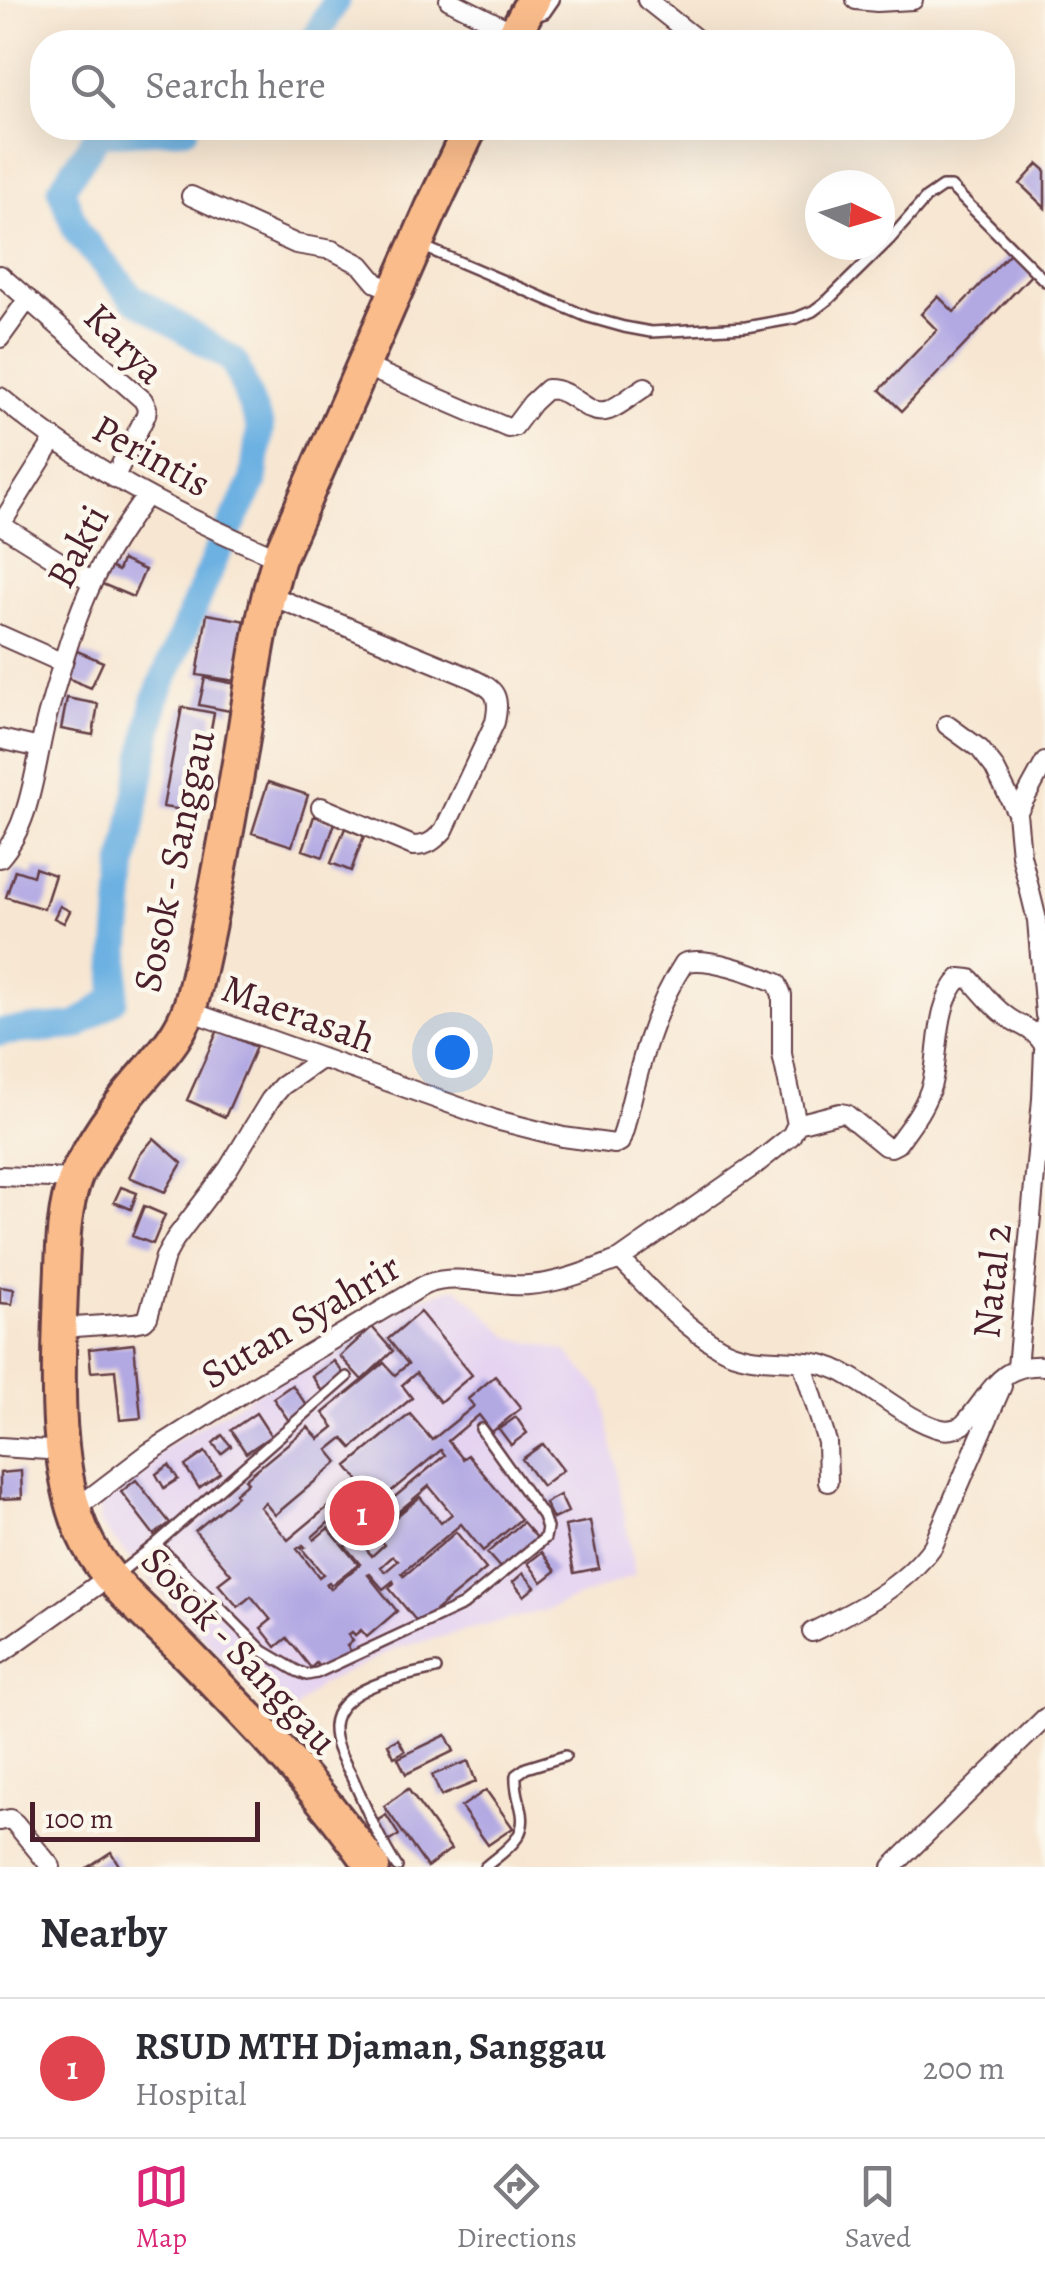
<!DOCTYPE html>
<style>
body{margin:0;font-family:Alegreya,serif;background:#f7f7f7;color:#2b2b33}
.compass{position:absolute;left:805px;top:170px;width:90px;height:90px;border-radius:50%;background:#fff;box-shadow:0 10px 40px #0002;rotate:95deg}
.scale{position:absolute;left:30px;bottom:25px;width:230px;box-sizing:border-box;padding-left:10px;border:5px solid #4a1f2b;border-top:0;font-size:28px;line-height:35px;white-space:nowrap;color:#4a1f2b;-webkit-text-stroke:8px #fbf7ec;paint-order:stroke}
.you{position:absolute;left:452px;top:1052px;width:35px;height:35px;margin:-25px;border:8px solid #fff;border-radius:50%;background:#1a73e8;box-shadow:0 0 0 15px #1a73e833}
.badge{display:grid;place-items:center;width:65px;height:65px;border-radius:50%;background:#db2777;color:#fff;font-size:32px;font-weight:700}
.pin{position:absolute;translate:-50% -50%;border:5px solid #fff;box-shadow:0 2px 10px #0006}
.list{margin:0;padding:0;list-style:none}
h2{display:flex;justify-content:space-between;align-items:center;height:130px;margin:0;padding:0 40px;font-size:42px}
h2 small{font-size:32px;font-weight:400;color:#7c7c81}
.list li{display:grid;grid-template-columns:65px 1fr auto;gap:30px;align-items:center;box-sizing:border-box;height:140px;padding:0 40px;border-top:2px solid #e1e1e2}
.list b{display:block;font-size:38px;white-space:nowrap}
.list p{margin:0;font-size:32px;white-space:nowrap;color:#7c7c81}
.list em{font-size:32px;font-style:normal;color:#7c7c81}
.icon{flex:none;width:55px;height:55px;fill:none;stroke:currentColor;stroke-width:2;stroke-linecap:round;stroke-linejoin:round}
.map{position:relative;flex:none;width:1045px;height:1867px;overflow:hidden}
.search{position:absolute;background:#fff;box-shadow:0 10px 40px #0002;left:30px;right:30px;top:30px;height:110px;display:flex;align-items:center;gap:25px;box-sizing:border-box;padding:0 35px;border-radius:40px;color:#7c7c81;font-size:38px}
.sheet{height:270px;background:#fff}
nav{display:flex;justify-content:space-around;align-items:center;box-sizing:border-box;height:140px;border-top:2px solid #e1e1e2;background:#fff;font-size:28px;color:#7c7c81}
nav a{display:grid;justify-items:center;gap:5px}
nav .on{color:#db2777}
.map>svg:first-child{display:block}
</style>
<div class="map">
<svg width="1045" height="1867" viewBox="0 0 1045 1867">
<rect width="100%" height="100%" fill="#fbf7ec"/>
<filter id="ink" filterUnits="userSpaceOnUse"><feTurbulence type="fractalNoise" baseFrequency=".01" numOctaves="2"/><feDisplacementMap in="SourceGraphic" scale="20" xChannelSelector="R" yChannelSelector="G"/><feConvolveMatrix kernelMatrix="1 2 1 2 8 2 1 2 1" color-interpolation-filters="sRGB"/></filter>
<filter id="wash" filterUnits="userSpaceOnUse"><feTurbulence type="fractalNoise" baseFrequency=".0048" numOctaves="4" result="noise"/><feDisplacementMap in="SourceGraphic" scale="40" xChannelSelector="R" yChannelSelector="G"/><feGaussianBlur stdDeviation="2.25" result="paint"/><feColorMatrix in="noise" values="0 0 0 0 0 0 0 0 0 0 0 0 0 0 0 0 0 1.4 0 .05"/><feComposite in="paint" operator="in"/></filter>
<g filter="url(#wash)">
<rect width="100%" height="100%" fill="#f7e6d1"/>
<path fill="#e5d3f1" d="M457 1287 510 1337 566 1351 603 1393 635 1575 546 1610 398 1648 319 1685 282 1723 99 1524 100 1501 167 1446 411 1301Z"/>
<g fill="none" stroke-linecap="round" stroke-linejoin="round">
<path stroke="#6cb1e2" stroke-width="28" d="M313 42 336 0
M0 1032 76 1026 114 999 124 868 155 700 216 555 253 483 260 427 234 361 132 297 77 232 61 189 99 133 185 128"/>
</g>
<g id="blocks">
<path fill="#b2a9e3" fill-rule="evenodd" d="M1038 164 1045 170V208L1020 184Z
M1010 253 1032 274 902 411 880 390 937 330 921 314 938 296 954 312Z
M122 560 145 570 133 597 100 583 108 566 118 571Z
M207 614 246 621 236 681 197 675Z
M77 651 103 662 91 688 65 677Z
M205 678 236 684 230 711 199 705Z
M67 698 98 704 93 735 61 729Z
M182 707 214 713 196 812 163 807Z
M268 782 308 795 292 846 252 833Z
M314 816 335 823 323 857 303 850Z
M345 828 364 836 351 871 331 863Z
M35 868 55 875 44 909 6 897 15 870 33 876Z
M60 906 70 911 64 923 54 918Z
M218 1030 256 1047 225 1117 187 1100Z
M154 1138 182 1163 165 1192 129 1177 139 1156Z
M121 1187 137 1193 131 1209 114 1202Z
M144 1206 165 1215 153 1244 132 1236Z
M0 1287 14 1289 12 1304 0 1303Z
M420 1312 472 1375 440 1402 416 1373 402 1385 412 1398 352 1448 343 1438 328 1450 338 1462 275 1515 265 1503 260 1507 288 1540 359 1481 347 1466 410 1414 432 1440 474 1406 468 1399 495 1376 521 1408 492 1432 479 1415 448 1441 463 1459 468 1455 521 1519 483 1551 461 1524 402 1573 404 1576 456 1532 486 1569 419 1624 389 1588 394 1583 393 1581 383 1589 370 1574 368 1575 397 1611 367 1637 361 1630 355 1635 352 1632 348 1635 353 1641 347 1646 351 1651 334 1665 331 1661 321 1669 316 1663 311 1668 287 1638 276 1647 261 1628 271 1620 251 1596 238 1607 218 1584 231 1574 195 1531 237 1496 235 1493 248 1482 245 1479 308 1427 319 1439 334 1427 323 1413 384 1363 395 1375 408 1364 388 1339ZM441 1450 445 1455 367 1520 352 1502 367 1490 377 1503ZM429 1486 452 1514 441 1523 420 1497 375 1534 384 1545 372 1556 361 1543ZM329 1522 348 1544 345 1546 360 1564 331 1589 326 1584 329 1582 331 1585 358 1564 328 1528 314 1540 312 1537ZM303 1545 305 1547 302 1549 323 1574 319 1577 297 1549ZM393 1556 398 1561 385 1572 381 1567Z
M372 1327 393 1351 362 1380 340 1356Z
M134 1344 141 1418 120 1420 115 1370 91 1372 89 1349Z
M334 1361 346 1377 323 1393 312 1376Z
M292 1385 308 1407 289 1421 273 1398Z
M256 1413 271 1436 246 1453 231 1430Z
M516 1417 527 1433 511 1445 499 1429Z
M222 1435 231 1446 221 1454 213 1443Z
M543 1444 563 1470 542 1486 522 1459Z
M205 1452 220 1473 199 1488 185 1466Z
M169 1465 178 1479 164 1488 156 1474Z
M21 1471 22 1498 0 1499V1473Z
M136 1480 170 1523 154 1535 121 1492Z
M560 1495 568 1512 553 1519 545 1503Z
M590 1521 599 1568 574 1573 565 1526Z
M523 1522 538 1539 502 1570 487 1553Z
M542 1552 556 1571 542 1582 528 1563Z
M523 1573 535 1587 524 1596 513 1582Z
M446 1735 454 1751 406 1774 398 1758Z
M398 1739 405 1751 394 1757 388 1744Z
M468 1761 476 1782 441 1796 432 1775Z
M408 1789 451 1849 427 1867 384 1806Z
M486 1790 513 1828 488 1845 461 1807Z
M386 1815 399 1835 384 1844 372 1824Z
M111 1852 120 1867H88Z"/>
</g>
</g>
<g filter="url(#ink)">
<use href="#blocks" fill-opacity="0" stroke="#643d44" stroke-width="2.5"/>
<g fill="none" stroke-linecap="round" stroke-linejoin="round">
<defs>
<path id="lane" d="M535 16 545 13 554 0
M424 247 588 317 624 327 651 332 746 327 796 318 813 311 829 299 890 239 926 198 942 187H951L1045 281
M156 1544 347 1377
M118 1574 156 1544 263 1651 297 1671 307 1675 317 1673 463 1605 545 1538 547 1528 543 1516 481 1429
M397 1867C378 1838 366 1808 352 1777 344 1761 333 1744 334 1726 336 1687 406 1675 436 1669
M485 1867C506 1849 529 1838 521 1808 518 1796 515 1787 516 1775L526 1768 565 1756"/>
<path id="street" d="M449 0 515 33
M647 0 700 42
M856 0 877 2 913 0
M191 196 296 244 332 250 361 265 376 283 396 291
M0 275 143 400 147 408 146 415 114 478
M0 338 28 299
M364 366 508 428 514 427 532 403 547 389C576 389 585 418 609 410 622 405 633 394 645 387
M0 397C83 467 179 516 279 558
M1 525 92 582
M0 526 54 440
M267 594 469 677C494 689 501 693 495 722L444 830C434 841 428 846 413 846L321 807
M0 635 63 663
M947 725 980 749 994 767 1017 813 1021 855 1037 920 1045 1015
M0 739 40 748
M1017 813 1045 762
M0 858C33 821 35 760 48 713 61 669 73 623 93 581 107 551 127 523 146 496
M189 1011 496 1120 563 1137 615 1144 620 1142 624 1130C638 1073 651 1013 684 963 705 955 756 974 777 983L782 995V1054L797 1124 791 1136 755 1165 620 1259
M797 1124 840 1113 846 1114 885 1146 891 1147 897 1144C911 1125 926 1106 932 1083 940 1050 935 1004 960 978L970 979C981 991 991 1005 1005 1015 1021 1028 1031 1025 1044 1045
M0 1176 75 1179
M60 1328 133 1323 144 1321 148 1317 165 1257 175 1239 228 1169 270 1100 282 1086 322 1058
M802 1362 827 1442 828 1482
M1017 1367 1042 1099 1045 1024
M0 1447 63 1451
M74 1510 150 1452 254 1386 406 1296C413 1292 420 1287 427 1284 459 1272 496 1288 529 1285 561 1283 591 1270 620 1259 651 1290 681 1325 719 1347 756 1369 802 1352 840 1371 871 1386 908 1421 941 1429 949 1431 956 1429 963 1425 991 1395 998 1362 1045 1366
M812 1632C857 1610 904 1587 933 1546L1002 1386
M0 1654 110 1576
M0 1821 10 1819 15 1823 51 1867
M892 1867 1045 1718"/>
<path id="highway" d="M510 42 533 0
M373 1867C319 1788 251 1719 184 1651 152 1618 110 1586 88 1544 52 1475 58 1368 61 1291 63 1254 62 1214 75 1179 78 1170 84 1160 89 1152 100 1132 113 1114 127 1096 152 1065 184 1036 193 996 212 915 227 833 241 751 252 686 259 621 279 558L432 208 470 128"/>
</defs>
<use href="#lane" stroke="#643d44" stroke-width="14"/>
<use href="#street" stroke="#643d44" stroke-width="22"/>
<use href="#highway" stroke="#643d44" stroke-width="38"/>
<use href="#lane" stroke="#fff" stroke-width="9"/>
<use href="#street" stroke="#fff" stroke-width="18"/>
<use href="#highway" stroke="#fabc8b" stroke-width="32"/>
</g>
</g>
<g text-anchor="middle" stroke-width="9" stroke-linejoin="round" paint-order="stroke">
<g font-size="40" fill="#4a1f2b" stroke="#fbf7ec">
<text transform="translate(125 343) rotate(45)" y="14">Karya</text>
<text transform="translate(152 455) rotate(29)" y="14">Perintis</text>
<text transform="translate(77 546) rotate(-62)" y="14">Bakti</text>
<text transform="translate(173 861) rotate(-78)" y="14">Sosok - Sanggau</text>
<text transform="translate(299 1013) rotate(20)" y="14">Maerasah</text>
<text transform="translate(991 1281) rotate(-84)" y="14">Natal 2</text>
<text transform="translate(300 1320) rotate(-31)" y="14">Sutan Syahrir</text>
<text transform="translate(240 1650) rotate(47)" y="14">Sosok - Sanggau</text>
</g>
</g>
</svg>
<svg class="compass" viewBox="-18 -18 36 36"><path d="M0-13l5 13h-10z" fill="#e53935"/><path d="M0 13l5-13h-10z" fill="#7c7c81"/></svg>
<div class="scale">100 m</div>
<div class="you"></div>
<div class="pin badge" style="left:362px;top:1513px;background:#e0444e">1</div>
<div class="search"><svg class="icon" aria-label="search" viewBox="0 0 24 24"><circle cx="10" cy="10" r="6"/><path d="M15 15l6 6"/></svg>Search here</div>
</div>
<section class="sheet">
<h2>Nearby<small></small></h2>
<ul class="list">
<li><span class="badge" style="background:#e0444e">1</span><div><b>RSUD MTH Djaman, Sanggau</b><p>Hospital</p></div><em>200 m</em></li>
</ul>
</section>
<nav>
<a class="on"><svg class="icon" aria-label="map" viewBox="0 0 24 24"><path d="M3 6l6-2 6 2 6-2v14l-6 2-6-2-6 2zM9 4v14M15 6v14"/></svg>Map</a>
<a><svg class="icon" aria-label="directions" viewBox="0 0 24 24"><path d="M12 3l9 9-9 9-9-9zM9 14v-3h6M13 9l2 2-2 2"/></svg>Directions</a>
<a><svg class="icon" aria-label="saved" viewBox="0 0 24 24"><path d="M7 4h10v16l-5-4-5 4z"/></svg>Saved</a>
</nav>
